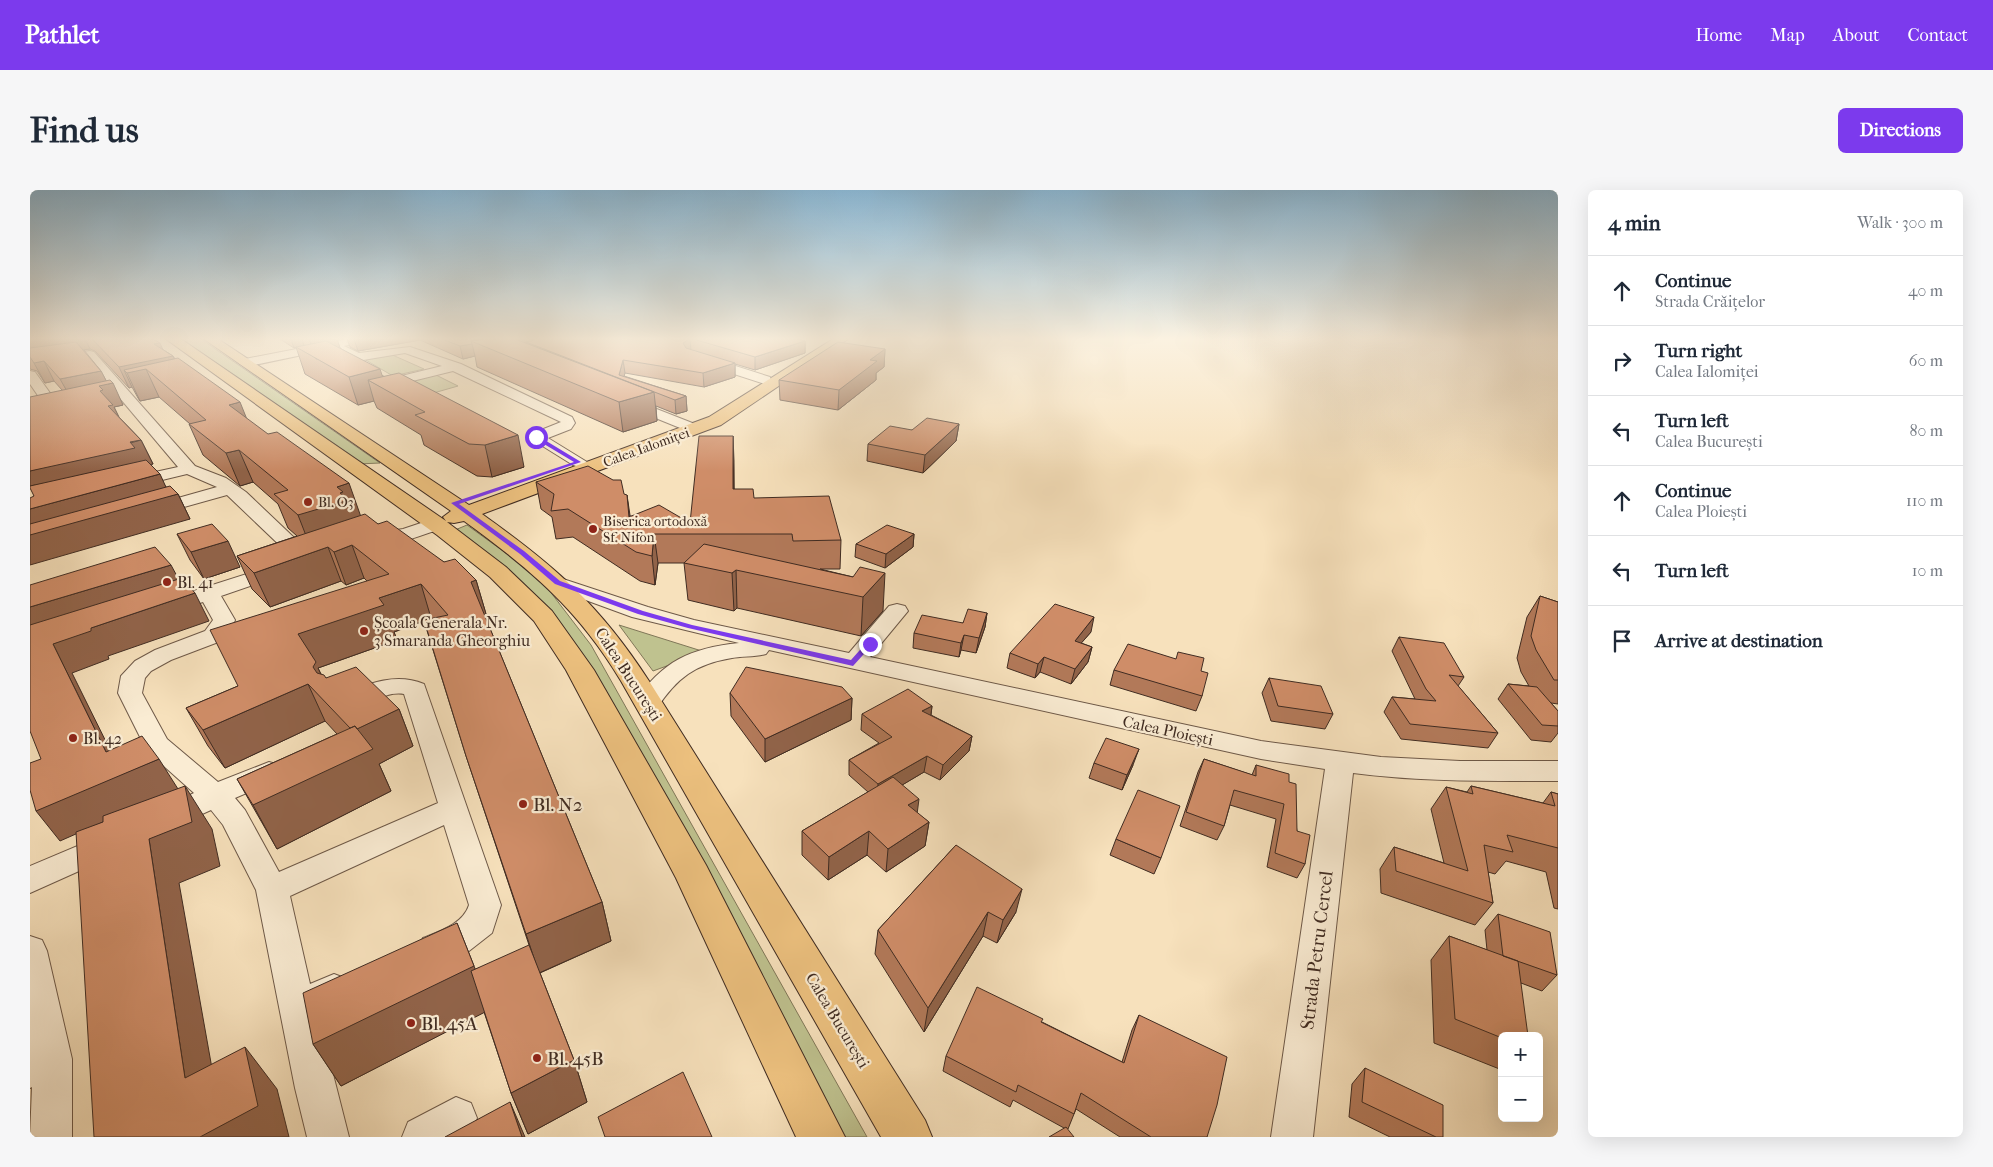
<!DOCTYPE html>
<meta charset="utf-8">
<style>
body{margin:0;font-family:"IM FELL French Canon",serif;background:#f6f6f7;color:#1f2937}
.controls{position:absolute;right:15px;bottom:15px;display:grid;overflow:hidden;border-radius:8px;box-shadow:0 5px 20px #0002}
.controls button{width:45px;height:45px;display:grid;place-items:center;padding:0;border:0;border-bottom:1px solid #e0e1e3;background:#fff;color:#1f2937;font:25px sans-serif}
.stop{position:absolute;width:15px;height:15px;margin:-11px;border:4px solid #7c3aed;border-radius:50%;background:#fff}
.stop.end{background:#7c3aed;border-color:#fff;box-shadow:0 1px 5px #0008}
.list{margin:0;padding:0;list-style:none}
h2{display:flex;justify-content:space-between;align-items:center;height:65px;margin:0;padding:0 20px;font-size:21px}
h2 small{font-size:16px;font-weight:400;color:#747a83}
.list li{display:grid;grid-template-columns:32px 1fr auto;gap:15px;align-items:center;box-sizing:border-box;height:70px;padding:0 20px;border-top:1px solid #e0e1e3}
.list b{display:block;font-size:19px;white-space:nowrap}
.list p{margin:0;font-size:16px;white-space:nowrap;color:#747a83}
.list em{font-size:16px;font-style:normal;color:#747a83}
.icon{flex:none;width:28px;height:28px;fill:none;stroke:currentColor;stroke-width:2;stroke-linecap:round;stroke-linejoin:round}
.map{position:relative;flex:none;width:1528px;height:947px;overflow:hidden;border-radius:8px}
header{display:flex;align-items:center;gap:30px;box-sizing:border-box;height:70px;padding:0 25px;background:#7c3aed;color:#fff}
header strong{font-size:24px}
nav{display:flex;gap:28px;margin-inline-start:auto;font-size:18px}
.intro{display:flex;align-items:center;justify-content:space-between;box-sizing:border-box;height:120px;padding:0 30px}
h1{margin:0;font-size:35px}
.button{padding:12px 22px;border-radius:8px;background:#7c3aed;color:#fff;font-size:18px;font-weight:700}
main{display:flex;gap:30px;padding:0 30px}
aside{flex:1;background:#fff;border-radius:8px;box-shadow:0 5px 20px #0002}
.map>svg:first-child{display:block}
</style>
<header>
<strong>Pathlet</strong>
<nav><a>Home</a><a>Map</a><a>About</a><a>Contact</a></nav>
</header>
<div class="intro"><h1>Find us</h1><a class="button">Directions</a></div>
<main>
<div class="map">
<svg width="1528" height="947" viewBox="0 0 1528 947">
<rect width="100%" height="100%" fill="#f7e1bc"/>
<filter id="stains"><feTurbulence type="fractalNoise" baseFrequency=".004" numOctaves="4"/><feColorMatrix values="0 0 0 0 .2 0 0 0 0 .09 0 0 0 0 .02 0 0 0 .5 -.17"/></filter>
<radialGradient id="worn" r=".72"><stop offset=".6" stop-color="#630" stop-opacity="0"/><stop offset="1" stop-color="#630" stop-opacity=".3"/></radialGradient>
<path fill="#bfc28f" stroke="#807758" d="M152 149H171L350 273 328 274Z
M358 163 394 179 363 186 334 169Z
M404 184 428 196 400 204 377 191Z
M437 335 509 387 561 455 837 947H813L516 419 425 340Z
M589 435 675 462 623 481Z"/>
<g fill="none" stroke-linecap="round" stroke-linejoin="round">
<defs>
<path id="minor" d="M318 149H338L337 151 314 156 329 163 380 157 431 174 542 227 545 233 541 239 518 248 557 272 549 277 543 275 498 247 501 244 531 232 423 181 358 197 342 189 343 186 348 185 359 189 412 176 375 163 327 171 301 159 215 177 209 173 215 169Z
M60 161 64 162 165 276 196 288 216 302 276 359 290 370 287 374H273L262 367 197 305 122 326 116 325 113 321 116 317 187 297 157 284 99 298 93 297 91 293 93 289 148 277 57 169 0 177V169Z
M674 166 740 187 741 190 735 194 670 173 668 170 670 167Z
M0 181 5 182 30 217 32 220 30 223H20L0 194Z
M596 207 670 236 672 239 670 242H660L591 214 589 211Z
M406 328 413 330 415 334 413 338C391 345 361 359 337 353L334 349 337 345 373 339Z
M248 374 255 376 258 380 255 384 191 406 205 430 202 438 191 451 141 470 121 481 115 488 112 503 137 549 188 592 239 572 249 575 253 582 249 589 205 608 215 620 249 682 408 613 374 504C351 500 333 523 311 517L307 511 311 505C338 494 365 482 394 494L471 715 462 743 439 761 405 774 393 770 388 759 393 748C410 741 433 734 439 715L414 635 260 706 280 794 304 784 317 789 322 801 317 813 288 825 319 947H277L265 898 226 700 193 635 181 620 139 639 129 636 124 628 129 620 164 603 117 561 88 503 91 486 105 471 125 460 175 441 183 430 173 412 137 423 129 422 126 417 129 412Z
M527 387 618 417 664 430 819 463 859 416 867 414 875 416 878 421 840 467 1231 551 1351 567 1430 571H1528V591C1460 591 1391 592 1323 583L1283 947H1241L1295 579 1231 569 739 460 736 464C725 467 713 466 702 468 665 474 647 488 627 518L618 520 609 518 605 512C632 471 661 458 709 453L602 427 520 397 517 393 520 389Z
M76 644 87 648 91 656 87 664 0 703V676Z
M0 746 12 750 17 761 42 869V947H0L2 897 0 898Z
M426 907 441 913 447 928 441 943 433 947H372L378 932Z"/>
<path id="major" d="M136 149H151L416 331 413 327 421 321 174 149H188L439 315 679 227 803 149H818L691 235 452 324C525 376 570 415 619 491L895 930 902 947H851L591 491C548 419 500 379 434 331L424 333 417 332 476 377 522 421 564 480 676 675 815 947H766L646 688 536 480 504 431 460 387 407 345Z"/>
</defs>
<use href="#minor" stroke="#6e5948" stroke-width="2"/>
<use href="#major" stroke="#402c22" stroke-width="2"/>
<use href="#minor" fill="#faecd3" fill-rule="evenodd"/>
<use href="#major" fill="#ecc07e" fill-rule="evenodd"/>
</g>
<path fill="#b27959" stroke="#402c22" d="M0 149H123L132 159 143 166 145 169 216 228 330 326 348 334 414 372 446 390 456 424H454L572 712 581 751 510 783 544 870 557 912 498 944 481 903 454 822 311 896 283 854 446 779 501 761 436 566 394 431 364 442 367 450 288 478 291 484 296 488 369 519 383 556 349 574 361 601 247 659 207 589 307 544 295 531 195 578 178 556 156 518 208 496 337 391 334 388 316 395 311 391 240 417 222 399 207 366 267 346 258 338 248 314 223 292 210 296 173 265 159 234H160L129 207 110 211 108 208 102 197 99 198 65 161 60 159 54 160 71 181 76 191 93 215 84 217 89 227 111 250 123 274H120L136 297 148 304 160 329 4 306 32 200 24 191 15 193 7 181 0 179Z
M250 149H310H307L310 158 494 277 462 287 447 286 394 255 391 245 347 218 344 211 328 215 275 184 266 157 264 158Z
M317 149H768L775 151V163L725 180 705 174V187L674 197 595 183 594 186 656 206 657 221 646 224 626 216 627 231 593 242 447 177 445 166 433 169 390 150 328 161 320 157Z
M855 159 854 177 846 183V190L808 220 750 210 749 190Z
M929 234 926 251 893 283 837 271 838 254 882 240Z
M703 246 704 299 811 350 810 379H790L823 387 853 421 831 446 707 418 704 421 658 410 654 373H628L625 395 610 391 543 347 526 349 522 327 511 319 506 292 600 326 660 333Z
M147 344 210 377 174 389 160 370Z
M884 344 883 357 855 378 825 367 826 354Z
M1510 406 1528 412V514L1521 513 1528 521V543L1521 552 1501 550 1468 509 1478 494 1499 496 1491 482 1487 468 1497 427Z
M957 423 955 437 946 463 931 460 929 467 883 458 884 443 933 433Z
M1061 442 1051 453 1062 457 1058 472 1041 494 1010 482 1005 488 977 478 980 463Z
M1369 447 1434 487 1428 496 1468 543 1458 558 1371 549 1354 522 1362 507 1385 509 1362 461Z
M1084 480 1171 481 1172 506 1166 521 1080 495Z
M1239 488 1303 524 1295 539 1241 531 1232 503Z
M700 503 822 508 821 530 735 572 701 526Z
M902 516 901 525 942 546 939 561 910 590 894 582 872 595 887 623 899 632 895 656 856 682 837 665 798 690 772 665V641L838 602 819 585V570L849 553 831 540 832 524Z
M1174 569 1222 585 1226 575 1259 592 1267 641 1275 674 1267 688 1237 677 1246 629 1200 615 1194 636 1187 650 1150 636 1168 582Z
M1064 573 1103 575 1092 600 1059 588Z
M1441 596 1513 613 1521 602 1528 604V719L1524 718 1516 682 1476 671 1465 684 1458 682 1463 713 1445 735 1351 703 1350 679 1364 657 1414 673 1401 619 1416 597 1437 602Z
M1086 649 1131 668 1124 684 1080 665Z
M926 655 986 722 967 753 953 746 894 842 845 764 848 740Z
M1468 724 1527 785 1512 801 1491 793 1472 846V880L1404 853 1401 770 1419 746 1457 760 1455 740Z
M1109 825 1177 947H1090L1046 919 1038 939 1034 938 983 910 980 917 913 881 916 866 1012 832 1092 872 1102 840Z
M1335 878 1413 947H1360L1319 927 1322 894Z"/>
<path fill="#916349" stroke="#402c22" d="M0 149H55L60 159 0 167Z
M261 149H272L274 156 264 158Z
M279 149H310H307L313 167 286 169Z
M324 149H389L390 150 328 161Z
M479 149H523L496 152V155Z
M659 149H660L661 160 654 166 653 153Z
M775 151V163L725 180V167Z
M130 153 136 167 143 166 152 186 116 179 129 207 110 211 97 183 94 180 102 197 99 198 89 177 124 154Z
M442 154 445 166 433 169 430 156Z
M855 159 854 177 846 183V190L808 220 809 200 840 170Z
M593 170 595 183 593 190 589 185Z
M14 171 24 191 15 193 4 173Z
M705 173V187L674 197 673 183Z
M350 179 357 200 338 190 344 211 328 215 319 187Z
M71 181 78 194 83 193 93 215 84 217 94 238 42 210 30 189Z
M624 202 627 231 593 242 589 212Z
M656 206 657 221 646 224 645 210Z
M210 212 222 242 199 215Z
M929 234 926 251 893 283 895 265Z
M488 245 494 277 462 287 455 255Z
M703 246 704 271V326L703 299Z
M111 250 123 274 0 296V281Z
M209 260 223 292 210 296 196 263Z
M130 284 140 306 148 304 160 329 0 375V319Z
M319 293 331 327 282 361 268 325 307 297Z
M597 305 601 332 599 327Z
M624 344 628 373 625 395 622 366Z
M884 344 883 357 855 378 856 364Z
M198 351 210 377 174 389 161 362Z
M322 355 334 388 316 395 304 362Z
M298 357 311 391 240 417 224 383Z
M141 375 155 401 0 451V417Z
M706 380 707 418 704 421 702 383Z
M855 383 853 421 831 446 833 407Z
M446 390 456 424 450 426 441 392Z
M391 394 401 428 364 442 367 450 288 478 302 509 299 514 268 444 349 408Z
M165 403 179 431 78 466 79 469 42 483 92 584 129 569 148 599 30 651 6 621 76 562 23 454 61 438Z
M957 423 955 437 946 463 949 448Z
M1064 427 1061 442 1041 465 1045 451Z
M934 445 931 460 929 467 931 453Z
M1062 457 1058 472 1041 494 1045 479Z
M1014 467 1010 482 1005 488 1008 474Z
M278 494 295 531 195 578 173 540Z
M822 508 821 530 735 572V549Z
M902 516 900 531 892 521Z
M369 519 383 556 349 574 361 601 247 659 223 615 322 541Z
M942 546 939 561 910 590 913 575Z
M1109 559 1103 575 1092 600 1097 585Z
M897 566 894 582 847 610 848 594Z
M155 596 182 639 190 676 149 693 191 929 155 888 119 649Z
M889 609 886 632 878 615Z
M899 632 895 656 856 682 858 659Z
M839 641 837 665 798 690 799 667Z
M992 699 986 722 967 753 973 730Z
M572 712 581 751 509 783 496 744Z
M958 722 953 746 894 842 898 818Z
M427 733 461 819 311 896 283 854Z
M215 857 247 899 259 947H170Z
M544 870 557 912 498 944 481 903Z
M480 912 495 947H492Z"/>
<path fill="#cf8d68" stroke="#402c22" d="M62 149H123L130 153 124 154 143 166 89 177Z
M412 149H453L441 151 442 154 430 156Z
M453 149H485L624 202 589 212 441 151Z
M509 149H659L653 153 656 158 705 173 673 183 593 170 589 185 656 206 645 210 496 152Z
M663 149H768L775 151 725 167Z
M296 151 350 179 319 187 266 157Z
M46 152 71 181 30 189 14 171 4 173 0 167V158Z
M808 152 855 159 840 170 847 171 809 200 749 190Z
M148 168 210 212 199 215 238 244 247 242 319 293 307 297 313 302 310 303 319 310 268 325 244 304 258 300 209 260 196 263 159 234 176 230 116 179 97 183 94 180Z
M369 183 488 245 455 255 439 254 385 225 395 222 338 190Z
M80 190 83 193 69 196 73 200 70 201 83 215 78 216 111 250 100 252 105 258 0 281V207Z
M897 228 929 234 895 265 838 254 860 236 882 240Z
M669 246H703V299H723L724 308 799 306 811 350 763 351 762 344H624L622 366 606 362 538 319 521 321 524 304 506 292 558 276 583 290H591L594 304 597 305 599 327 629 315 660 333Z
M116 270 130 284 0 319V308L4 306 0 298V296Z
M140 296 148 304 0 345V334Z
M335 324 348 334 357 331 414 372 425 369 446 390 441 392 572 712 496 744 436 566 394 430 418 425 391 394 349 408 354 415 268 444 286 472 283 477 287 483 294 485 296 488 326 477 369 519 327 539 325 536 320 538 278 494 173 540 156 518 208 496 180 440 359 384 322 355 304 362 298 357 224 383 207 366Z
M182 334 198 351 161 362 147 344Z
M857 335 884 344 856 364 826 354Z
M674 354 823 387 830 377 855 383 833 407 706 380 702 383 654 373Z
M125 357 141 375 0 417V395Z
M152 388 165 403 61 438V441L23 454 76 562 112 546 129 569 6 621 0 600V573L11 569 0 541V435Z
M1510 406 1528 412V490H1524L1506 460 1501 446Z
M1025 414 1064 427 1045 451 1062 457 1045 479 1014 467 1008 474 980 463Z
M938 419 957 423 949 448 934 445 931 453 884 443 892 425 933 433Z
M1369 447 1414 453 1434 487 1419 485 1468 543 1380 534 1362 507 1406 511 1396 499Z
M1098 454 1146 469 1148 462 1174 468 1171 481 1178 483 1172 506 1084 480Z
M716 477 812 497 822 508 735 549 700 503Z
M1239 488 1291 496 1303 524 1248 516Z
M1478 494 1507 497 1528 521V536L1512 535Z
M878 499 902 516 892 521 942 546 913 575 897 566 848 594 819 570 862 547 832 524Z
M325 536 343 559 223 615 207 589Z
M1076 548 1109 559 1097 585 1064 573Z
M1174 569 1226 586V575L1259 584V592L1266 594 1267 641 1280 645 1275 674 1245 663 1254 614 1204 600 1194 636 1156 622Z
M863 587 889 609 878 615 899 632 858 659 839 641 799 667 772 641Z
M155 596 162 632 119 649 155 888 215 857 228 916 170 947H64L46 642 73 632V626Z
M1441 596 1525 616 1521 602 1528 604V658L1477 645 1483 662 1454 655 1463 713 1366 681 1364 657 1438 681 1416 597 1443 604Z
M1108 600 1150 616 1131 668 1086 649Z
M926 655 992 699 973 730 958 722 898 818 848 740Z
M1468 724 1520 742 1527 785 1473 766Z
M427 733 444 776 283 854 273 803Z
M1419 746 1488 771 1498 846H1472V848L1425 829Z
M499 755 544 870 481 903 441 781Z
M947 797 1013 829 1011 832 1094 873 1109 825 1197 867 1187 915 1177 947H1121L1051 903 1044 924 988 895 986 902 916 866Z
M1335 878 1413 915V947H1406L1332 912Z
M653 882 682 947H575L568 927Z
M480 912 492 947H415Z
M1036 937 1044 947H1019Z"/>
<linearGradient id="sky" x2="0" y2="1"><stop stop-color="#8ab7d4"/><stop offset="0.53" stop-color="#fbf2e1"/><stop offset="1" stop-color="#fbf2e1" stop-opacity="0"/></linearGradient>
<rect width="1528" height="281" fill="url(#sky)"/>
<path fill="#7c3aed" d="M504 246H508L551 272 429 314 494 361 530 391 613 421 662 435 821 470 837 452 843 454 823 476 658 438 608 424 525 394 490 364 421 313 544 272 504 248Z"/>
<g fill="#8f2418" stroke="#faecd3" stroke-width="2">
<circle cx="278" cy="312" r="5"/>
<circle cx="563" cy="339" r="5"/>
<circle cx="137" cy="392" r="5"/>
<circle cx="334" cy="441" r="5"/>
<circle cx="43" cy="548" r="5"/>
<circle cx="493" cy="614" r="5"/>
<circle cx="381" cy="833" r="5"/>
<circle cx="507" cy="868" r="5"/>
</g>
<g text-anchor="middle" stroke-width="4.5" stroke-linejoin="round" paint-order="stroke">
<g font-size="14" fill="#402c22" stroke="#faecd3">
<text transform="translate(616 257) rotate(-20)" y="5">Calea Ialomiței</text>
</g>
<g font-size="14" fill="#402c22" stroke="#faecd3" text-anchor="start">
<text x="288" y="317">Bl. O3</text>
<text x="573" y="336">Biserica ortodoxă<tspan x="573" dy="16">Sf. Nifon</tspan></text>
</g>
<g font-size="16" fill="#402c22" stroke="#faecd3" text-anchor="start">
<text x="147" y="398">Bl. 41</text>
<text x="344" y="438">Școala Generala Nr.<tspan x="344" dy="18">3 Smaranda Gheorghiu</tspan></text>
<text x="53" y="554">Bl. 42</text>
</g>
<g font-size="16" fill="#402c22" stroke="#faecd3">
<text transform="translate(599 484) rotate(57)" y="6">Calea București</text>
<text transform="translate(1138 540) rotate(12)" y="6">Calea Ploiești</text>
<text transform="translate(808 830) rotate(59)" y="6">Calea București</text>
</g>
<g font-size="19" fill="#402c22" stroke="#faecd3" text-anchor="start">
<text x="503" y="621">Bl. N2</text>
<text x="391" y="840">Bl. 45A</text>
<text x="517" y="875">Bl. 45B</text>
</g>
<g font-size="19" fill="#402c22" stroke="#faecd3">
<text transform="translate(1286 760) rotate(-83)" y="7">Strada Petru Cercel</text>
</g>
</g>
<rect width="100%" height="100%" filter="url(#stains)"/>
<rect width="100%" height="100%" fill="url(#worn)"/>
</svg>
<div class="controls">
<button>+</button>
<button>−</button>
</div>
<div class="stop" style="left:506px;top:247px"></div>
<div class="stop end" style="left:840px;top:454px"></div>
</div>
<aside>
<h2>4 min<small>Walk · 300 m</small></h2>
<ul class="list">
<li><svg class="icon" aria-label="ahead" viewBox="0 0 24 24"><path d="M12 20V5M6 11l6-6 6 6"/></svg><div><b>Continue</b><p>Strada Crăițelor</p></div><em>40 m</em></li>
<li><svg class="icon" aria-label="right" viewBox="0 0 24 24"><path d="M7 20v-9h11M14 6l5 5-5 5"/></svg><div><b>Turn right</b><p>Calea Ialomiței</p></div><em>60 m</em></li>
<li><svg class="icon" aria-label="left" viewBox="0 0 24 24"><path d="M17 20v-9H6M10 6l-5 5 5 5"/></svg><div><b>Turn left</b><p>Calea București</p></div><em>80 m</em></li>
<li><svg class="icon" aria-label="ahead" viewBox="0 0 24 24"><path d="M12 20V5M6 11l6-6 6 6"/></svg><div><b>Continue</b><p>Calea Ploiești</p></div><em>110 m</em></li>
<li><svg class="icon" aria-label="left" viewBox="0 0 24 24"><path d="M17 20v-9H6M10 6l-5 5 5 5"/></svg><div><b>Turn left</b></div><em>10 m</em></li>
<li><svg class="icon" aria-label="arrive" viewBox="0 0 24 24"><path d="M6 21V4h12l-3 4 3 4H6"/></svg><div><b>Arrive at destination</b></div></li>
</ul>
</aside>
</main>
